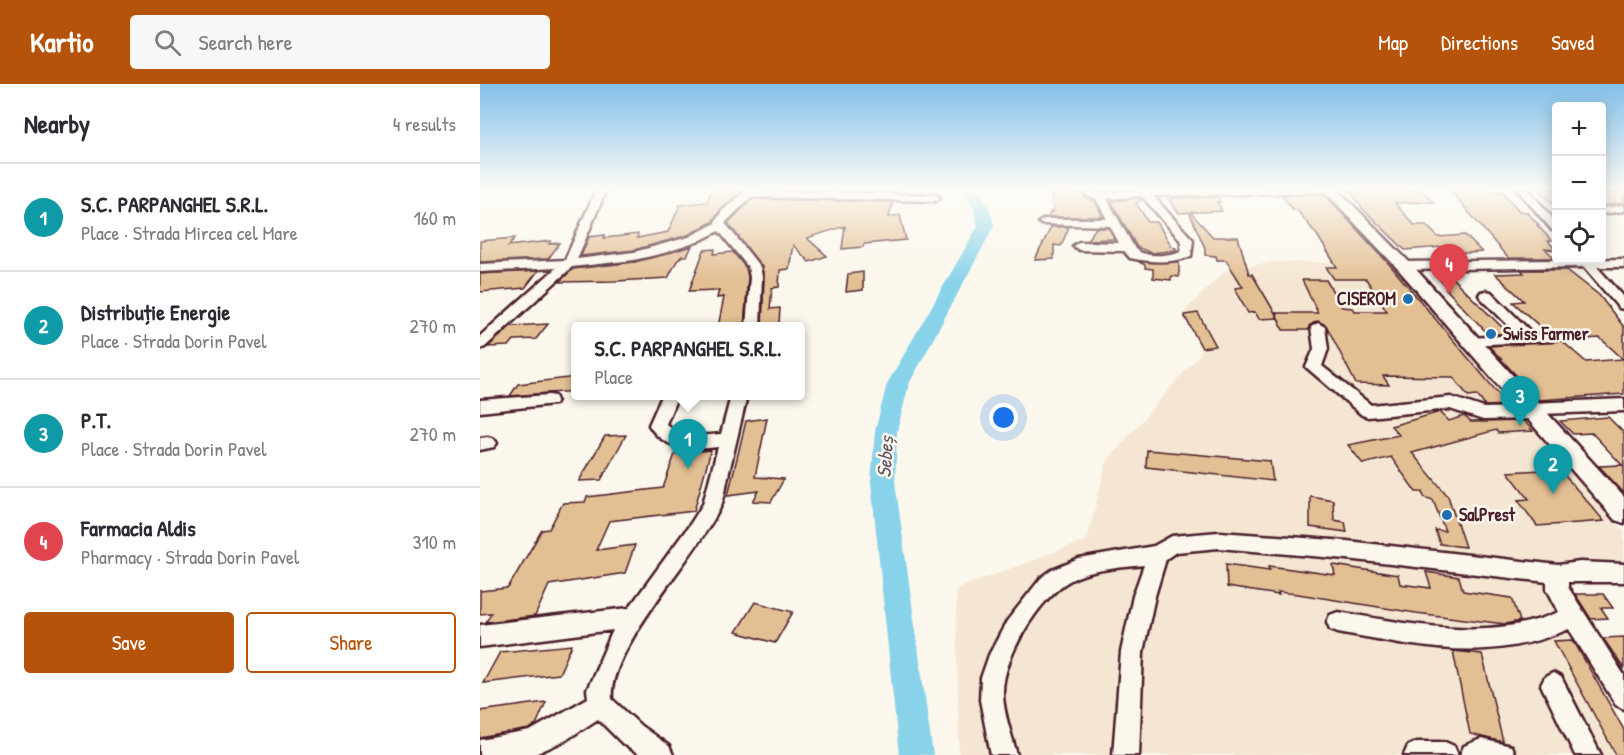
<!DOCTYPE html>
<meta charset="utf-8">
<style>
body{margin:0;font-family:"Patrick Hand",sans-serif;background:#f7f7f7;color:#2b2b33}
.controls{position:absolute;right:18px;top:18px;display:grid;overflow:hidden;border-radius:6px;box-shadow:0 3px 15px #0003}
.controls button{width:54px;height:54px;display:grid;place-items:center;padding:0;border:0;border-bottom:2px solid #e1e1e2;background:#fff;color:#2b2b33;font:30px sans-serif}
.you{position:absolute;left:524px;top:334px;width:21px;height:21px;margin:-15px;border:4px solid #fff;border-radius:50%;background:#1a73e8;box-shadow:0 0 0 9px #1a73e833}
.badge{display:grid;place-items:center;width:39px;height:39px;border-radius:50%;background:#b45309;color:#fff;font-size:20px;font-weight:700}
.pin{position:absolute;translate:-50% -50px;filter:drop-shadow(0 2px 3px #0008)}
.pin::after{content:'';position:absolute;top:32px;width:21px;height:18px;background:inherit;clip-path:polygon(0 0,100% 0,50% 100%)}
.popup{position:absolute;left:91px;top:238px;width:234px;height:78px;box-sizing:border-box;display:grid;place-content:center;border-radius:6px;background:#fff;filter:drop-shadow(0 2px 4px #0005);font-size:20px;white-space:nowrap;color:#7c7c81}
.popup b{font-size:22px;color:#2b2b33}
.popup::after{content:'';position:absolute;left:50%;top:100%;margin-left:-12px;border:12px solid transparent;border-top-color:#fff}
.list{margin:0;padding:0;list-style:none}
h2{display:flex;justify-content:space-between;align-items:center;height:78px;margin:0;padding:0 24px;font-size:26px}
h2 small{font-size:20px;font-weight:400;color:#7c7c81}
.list li{display:grid;grid-template-columns:39px 1fr auto;gap:18px;align-items:center;box-sizing:border-box;height:108px;padding:0 24px;border-top:2px solid #e1e1e2}
.list b{display:block;font-size:22px;white-space:nowrap}
.list p{margin:0;font-size:20px;white-space:nowrap;color:#7c7c81}
.list em{font-size:20px;font-style:normal;color:#7c7c81}
.actions{display:flex;gap:12px;padding:18px 24px}
.actions a{flex:1;padding:14px 0;border:2px solid #b45309;border-radius:6px;text-align:center;font-size:21px;color:#b45309}
.actions .main{background:#b45309;color:#fff}
.icon{flex:none;width:33px;height:33px;fill:none;stroke:currentColor;stroke-width:2;stroke-linecap:round;stroke-linejoin:round}
.map{position:relative;flex:none;width:1144px;height:671px;overflow:hidden}
header{display:flex;align-items:center;gap:36px;box-sizing:border-box;height:84px;padding:0 30px;background:#b45309;color:#fff}
header strong{font-size:28px}
nav{display:flex;gap:33px;margin-inline-start:auto;font-size:21px}
.search{width:420px;height:54px;background:#f7f7f7;display:flex;align-items:center;gap:15px;box-sizing:border-box;padding:0 21px;border-radius:6px;color:#7c7c81;font-size:22px}
main{display:flex}
aside{flex:1;background:#fff}
.map>svg:first-child{display:block}
</style>
<header>
<strong>Kartio</strong>
<div class="search"><svg class="icon" aria-label="search" viewBox="0 0 24 24"><circle cx="10" cy="10" r="6"/><path d="M15 15l6 6"/></svg>Search here</div>
<nav><a>Map</a><a>Directions</a><a>Saved</a></nav>
</header>
<main>
<aside>
<h2>Nearby<small>4 results</small></h2>
<ul class="list">
<li><span class="badge" style="background:#0f9aa8">1</span><div><b>S.C. PARPANGHEL S.R.L.</b><p>Place · Strada Mircea cel Mare</p></div><em>160 m</em></li>
<li><span class="badge" style="background:#0f9aa8">2</span><div><b>Distribuție Energie</b><p>Place · Strada Dorin Pavel</p></div><em>270 m</em></li>
<li><span class="badge" style="background:#0f9aa8">3</span><div><b>P.T.</b><p>Place · Strada Dorin Pavel</p></div><em>270 m</em></li>
<li><span class="badge" style="background:#e0444e">4</span><div><b>Farmacia Aldis</b><p>Pharmacy · Strada Dorin Pavel</p></div><em>310 m</em></li>
</ul>
<div class="actions"><a class="main">Save</a><a>Share</a></div>
</aside>
<div class="map">
<svg width="1144" height="671" viewBox="0 0 1144 671">
<rect width="100%" height="100%" fill="#fbf7ec"/>
<filter id="ink" filterUnits="userSpaceOnUse"><feTurbulence type="fractalNoise" baseFrequency=".0167" numOctaves="2"/><feDisplacementMap in="SourceGraphic" scale="12" xChannelSelector="R" yChannelSelector="G"/><feConvolveMatrix kernelMatrix="1 2 1 2 8 2 1 2 1" color-interpolation-filters="sRGB"/></filter>
<g filter="url(#ink)">
<path fill="#f4e6d2" d="M792 178 911 179 1144 448V478L1052 481 1144 642V671H479L476 505 607 456 627 377 721 269 704 228 745 187Z"/>
<g fill="none" stroke-linecap="round" stroke-linejoin="round">
<path fill="#89d3ea" fill-rule="evenodd" d="M479 104H495C506 115 511 127 514 142L429 300 417 347 415 398 453 671H419L391 398 395 347 407 300 498 142 493 121Z"/>
</g>
<path fill="#e3bf94" stroke="#4a1f2b" stroke-width="1.5" d="M232 104 265 105 241 125 232 138 208 151 154 166 101 172 109 153 125 151 124 154 158 150 157 154 188 148 200 121 227 118Z
M868 104 942 106 953 118 915 119 934 141H946L958 153 985 151 1002 168 971 170 962 163 925 166 882 124Z
M968 104 1023 108 1039 127 1047 128 1059 141H1057L1072 157H1068L1076 166 1065 165 1075 174H1028Z
M1058 104H1077V123Z
M599 105 606 114 615 117 623 133H569L570 128H573L571 106Z
M1144 107V119L1122 122V109Z
M844 110 909 180 1028 321 1005 322 997 311 988 312 973 293 903 292 909 301 876 300 846 241 837 237 829 242V246H803L798 234 779 235 775 228 768 229 755 204 763 203 746 176H737L736 172 725 171V164L710 130 711 129 733 153H758L769 190H772L798 234 796 229H838L822 196H846L862 223 873 224 875 227H907L886 195H854L846 183H857L837 151 817 126H813L802 111Z
M737 113 740 118H737L742 127 699 129 689 116H692L691 114Z
M661 114V117L656 119 668 138H677L692 163H695L697 166 671 169 657 163 631 117Z
M272 115 413 118 409 133 420 131 426 156 384 160 383 163 362 165 365 142 327 154 347 172 329 178 313 161 309 185 300 186 299 203 292 204 290 225 300 224 299 240 282 243 284 193 282 183 248 139Z
M571 143H589L581 162 574 161V175L555 176Z
M616 144H629L634 155 607 156Z
M35 154 28 162 71 157 69 160 80 159 68 175 0 178V157Z
M212 162 207 172H202L197 177 188 194 136 197 79 198 93 185 155 178Z
M235 165 234 170 253 168 266 184 268 193 264 243H238L244 213 237 214 239 206 209 207 224 166Z
M659 178H699V193L691 192V196L673 194V185L665 184V181Z
M1041 186H1087L1119 211 1144 243V310L1059 316 1009 262 1082 257 1106 278 1143 275 1120 254 1075 257 1074 250 1066 248 1033 218 1044 217 1015 190 1044 189Z
M58 187 45 204 0 208V190Z
M383 188V206L366 208 368 190Z
M956 191H969L1028 249 1009 251 966 205H968Z
M718 229 736 262 722 264 704 231Z
M68 240 56 255 34 256 29 262 8 263 31 242Z
M96 293V307L30 312 38 300Z
M960 328 969 337 984 332 991 338 1044 337 1053 347 1018 349 1016 346 932 369 968 412 985 463 960 460 955 446 965 447 953 416 944 413 943 408H936L911 373 883 380 868 361 919 351 911 342Z
M1128 333 1144 349V409L1119 382 1142 381 1112 349 1093 350 1080 337Z
M287 334 275 393 304 395 291 418 273 417 279 407 248 411 266 337Z
M146 351 121 396 99 397 125 352Z
M231 366 214 427 129 437 116 466 155 461 145 489 69 501 55 532 6 538 11 529 0 530V507L28 504 62 446 69 445 83 419 105 418 107 413 183 404 195 370Z
M667 366 790 377 793 397 666 383Z
M1079 385 1113 424 1124 437 1057 442 1038 416 1049 415 1028 388Z
M830 412 853 416 854 436 865 438 867 448 830 443Z
M746 480 790 486 789 482 855 491 853 481 918 491 920 500 951 504 946 488 979 493 983 507 1032 514 1040 537 1025 540 936 529 818 510 798 508 799 511 747 503Z
M1095 510H1123L1133 524H1121L1128 534 1111 535Z
M275 518 313 528 295 559 256 548Z
M1144 553V585L1123 554Z
M1093 556 1144 646V671H1136L1074 557Z
M92 561 79 590 3 599 20 568Z
M973 567 1002 570 1023 658 990 650Z
M66 618 56 641 49 645 0 654V627Z"/>
<g fill="none" stroke-linecap="round" stroke-linejoin="round">
<defs>
<path id="minor" d="M117 104H127L97 175 154 168 209 153 234 140 242 127 269 104H279L278 107 455 111 460 114 455 117 271 113 245 139 280 183 282 193 280 243H266L270 193 268 183 239 147 217 158 184 169 154 176 92 183 5 263 0 265V252L76 184 0 188V180L85 176Z
M601 104H612L615 108 620 109 657 106 655 104 855 105 850 108 673 112 713 156 711 172C692 180 670 178 650 174L644 167 599 166 593 162 599 158 639 159 630 142 561 140 559 138 565 135H627L616 115 608 113ZM662 112 701 157V167C689 172 665 174 655 165L627 115Z
M1036 104H1047L1076 138V147L1072 146Z
M1144 121V127L1122 130V124Z
M1144 175V183H1117L1144 213V225L1139 224 1104 183 924 186 918 182 924 178Z
M1006 207 1011 208 1053 250 1072 251 1074 254 1072 257 986 261 984 258 991 254 1038 251 1001 214 999 211 1001 208Z
M838 239 845 243 848 265 842 282 891 321 971 313 1004 324 1044 323 1051 319 1144 315V327L1061 330 1054 335 1003 336 970 325 888 333 882 331 826 283 834 265 831 243Z
M69 311 75 312 77 316 75 320 0 328V316Z
M187 312 193 314 195 318 186 340C203 355 220 352 241 350L251 312H267C261 337 255 363 249 388 246 400 245 414 240 424 217 471 127 566 132 615L161 642 189 662 193 671H159L143 660 118 635 86 656 53 671H0V656L50 647 108 614 107 606 133 546 0 563V541L149 524 211 439 223 420 238 363C213 366 183 366 169 341L181 314Z
M8 353 14 355 17 359 14 363 0 366V354Z
M739 448 867 457 1078 481 1100 478 1144 480V498H1088V503L1144 591V625L1136 621 1089 545C1008 580 942 563 858 548L850 545 847 538 850 531 858 528C931 540 1009 558 1079 528L1067 505V498L867 475 739 464 696 468 686 475 675 512 663 568 659 671H633L641 568 653 512 664 481C640 484 610 485 589 497 559 514 522 575 523 609 523 629 532 651 537 671H511L500 616 501 594 509 571 527 537 561 494 572 486 599 475 674 462 692 452Z
M1073 589 1081 593 1121 671H1095L1061 601 1065 593Z
M1001 655 1031 662 1035 671H980L984 662Z
M937 658H965L974 662 978 671H924L928 662Z"/>
<path id="major" d="M842 104H856L930 179 1144 413V439L1135 436 918 185Z"/>
</defs>
<use href="#minor" stroke="#4a1f2b" stroke-width="5"/>
<use href="#major" stroke="#4a1f2b" stroke-width="5"/>
<use href="#minor" fill="#fbf7ec" fill-rule="evenodd"/>
<use href="#major" fill="#fbf7ec" fill-rule="evenodd"/>
</g>
</g>
<linearGradient id="sky" x2="0" y2="1"><stop stop-color="#82c0e9"/><stop offset="0.53" stop-color="#fdfbf6"/><stop offset="1" stop-color="#fdfbf6" stop-opacity="0"/></linearGradient>
<rect width="1144" height="198" fill="url(#sky)"/>
<g fill="#1f6fb2" stroke="#fbf7ec" stroke-width="2">
<circle cx="928" cy="215" r="6"/>
<circle cx="1011" cy="250" r="6"/>
<circle cx="967" cy="431" r="6"/>
</g>
<g text-anchor="middle" stroke-width="5" stroke-linejoin="round" paint-order="stroke">
<g font-size="18" font-weight="bold" fill="#4a1f2b" stroke="#fbf7ec" text-anchor="start">
<text x="916" y="221" text-anchor="end">CISEROM</text>
<text x="1023" y="256">Swiss Farmer</text>
<text x="979" y="437">SalPrest</text>
</g>
<g font-size="20" font-style="italic" fill="#5d5564" stroke="#fbf7ec">
<text transform="translate(405 373) rotate(-86)" y="7">Sebeș</text>
</g>
</g>
</svg>
<div class="controls">
<button>+</button>
<button>−</button>
<button><svg class="icon" aria-label="locate" viewBox="0 0 24 24"><circle cx="12" cy="12" r="6"/><path d="M12 2v4M12 18v4M2 12h4M18 12h4"/></svg></button>
</div>
<div class="you"></div>
<div class="pin badge" style="left:208px;top:385px;background:#0f9aa8">1</div>
<div class="popup"><b>S.C. PARPANGHEL S.R.L.</b>Place</div>
<div class="pin badge" style="left:1073px;top:410px;background:#0f9aa8">2</div>
<div class="pin badge" style="left:1040px;top:342px;background:#0f9aa8">3</div>
<div class="pin badge" style="left:969px;top:210px;background:#e0444e">4</div>
</div>
</main>
